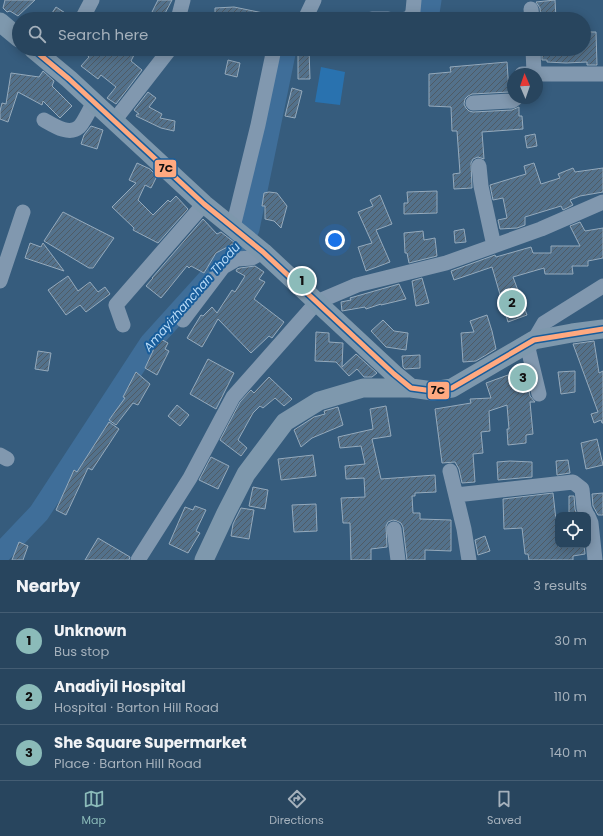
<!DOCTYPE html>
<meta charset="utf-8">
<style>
body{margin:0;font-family:Poppins,sans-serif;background:#344f67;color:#f1f3f6}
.controls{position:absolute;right:12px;bottom:12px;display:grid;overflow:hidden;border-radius:8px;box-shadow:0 2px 10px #0003}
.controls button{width:36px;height:36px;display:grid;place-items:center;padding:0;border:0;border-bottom:1px solid #445d73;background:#28455e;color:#f1f3f6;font:20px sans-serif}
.compass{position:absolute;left:507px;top:68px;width:36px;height:36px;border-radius:50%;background:#28455e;box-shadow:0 2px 10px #0003;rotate:358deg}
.you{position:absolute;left:335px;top:240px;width:14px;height:14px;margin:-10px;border:3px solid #fff;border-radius:50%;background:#1a73e8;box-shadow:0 0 0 6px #1a73e833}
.badge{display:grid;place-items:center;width:26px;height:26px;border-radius:50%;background:#8bbbb9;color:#111;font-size:13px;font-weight:700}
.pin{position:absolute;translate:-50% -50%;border:2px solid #fff;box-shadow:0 1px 4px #0006}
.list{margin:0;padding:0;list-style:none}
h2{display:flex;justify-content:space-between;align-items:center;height:52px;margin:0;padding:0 16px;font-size:17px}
h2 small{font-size:13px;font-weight:400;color:#a5b1bc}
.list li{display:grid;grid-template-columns:26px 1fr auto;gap:12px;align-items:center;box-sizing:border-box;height:56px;padding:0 16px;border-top:1px solid #445d73}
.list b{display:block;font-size:15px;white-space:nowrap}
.list p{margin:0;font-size:13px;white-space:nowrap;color:#a5b1bc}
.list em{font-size:13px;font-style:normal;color:#a5b1bc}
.icon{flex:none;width:22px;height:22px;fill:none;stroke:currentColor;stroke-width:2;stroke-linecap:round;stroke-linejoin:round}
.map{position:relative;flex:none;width:603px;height:560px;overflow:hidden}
.search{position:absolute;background:#28455e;box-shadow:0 2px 10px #0003;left:12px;right:12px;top:12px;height:44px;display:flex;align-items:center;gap:10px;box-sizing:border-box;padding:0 14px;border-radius:22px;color:#a5b1bc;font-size:15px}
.sheet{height:220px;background:#28455e}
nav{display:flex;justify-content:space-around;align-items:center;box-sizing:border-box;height:56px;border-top:1px solid #445d73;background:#28455e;font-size:11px;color:#a5b1bc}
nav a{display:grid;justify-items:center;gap:2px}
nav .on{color:#8bbbb9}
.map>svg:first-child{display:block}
</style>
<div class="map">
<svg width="603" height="560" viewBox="0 0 603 560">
<defs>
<pattern id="building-hatch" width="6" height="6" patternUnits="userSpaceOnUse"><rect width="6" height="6" fill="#53718b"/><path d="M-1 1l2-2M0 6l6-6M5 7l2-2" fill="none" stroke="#4f5b65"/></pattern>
</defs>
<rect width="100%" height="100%" fill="#365c7d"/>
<path fill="#2972af" d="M321 67 345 72 340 105 315 102Z"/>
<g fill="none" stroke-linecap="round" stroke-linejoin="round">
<path stroke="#3f6e99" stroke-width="21" d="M428 19 431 0
M0 554 39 513 150 343 226 259 249 229 286 49"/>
</g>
<path fill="url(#building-hatch)" stroke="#95aabc" d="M5 0H35L18 16 10 11 7 12 3 8Z
M158 0H172L162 19H157L150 16Z
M555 0 556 19H541L540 8 536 2Z
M56 7 73 18V19H48Z
M234 7 268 14 267 19H215V8Z
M584 32H596L597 65H587V62L566 63 547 62V60H542V49H584Z
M80 49H137L131 61 142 70 116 104 107 98 116 87 101 75 98 79 81 66 89 57Z
M309 49 310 79H298V50Z
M228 60 240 63 237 77 225 74Z
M507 62 509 92 472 94 468 96 465 99 464 104 466 108 469 111 473 112 512 110 519 107V116H522L523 129 482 132 484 159 478 157 473 159 471 163 472 188 454 189 453 174 460 173 457 131H452L451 107 429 106V74L451 72 450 67Z
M43 71 54 81 52 86 72 106 60 118 43 101 42 105 18 92 8 122 0 119V111L2 103 6 104 11 73 39 77Z
M292 88 302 91 295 118 285 116Z
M148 92 156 98 149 107 162 114 160 118 175 121 174 131 161 128 136 116 137 114H139L134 110Z
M91 126 103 130 97 149 81 144 84 135Z
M535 134 537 146 527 148 525 136Z
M137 163 150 169 157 176 151 188 145 185 138 200 153 215 168 200 170 202 176 196 188 209 158 243 133 230 134 228 112 207 136 183 129 180Z
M534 163 541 184 560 178 558 174 573 168 575 172 603 168V192L580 196 570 200 573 205 563 210 561 206 525 217V225L517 228 500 229 498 220 507 218 503 198 493 200 490 185 526 174 524 166Z
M437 191V213L404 214V203H408L407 192Z
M269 192 277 193 287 206 281 228 274 221 265 219V206H262L264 193Z
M380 195 392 224 376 230 390 262 366 271 358 247 372 243 358 212 373 206 370 200Z
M63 212 114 238 93 268H89L44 241Z
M203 219 217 234 221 232 235 243 216 253 204 273 191 266 189 268 187 266 161 298 146 286 153 278H152Z
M580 222 585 231 603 228V258L588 261V266H572L573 274H545L544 268 513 277 527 315 508 322 492 267 454 280 451 271 495 255 496 257 531 247 533 253H551V246H580L570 226Z
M464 229 466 242 455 243 454 231Z
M423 231 424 240 435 238 437 256 409 263 407 253H405L404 233Z
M30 243 41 247 43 243 64 271 25 258Z
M255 266 264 272 259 279 265 282 254 299 284 322 272 338 269 336 251 353 218 319 202 347 187 338 201 315 203 316 212 307 217 313 232 290 235 292 245 276 236 271 237 269 240 268Z
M68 276 78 291 90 282 98 292 105 287 110 294 86 312 80 305 66 315 48 290Z
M422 278 429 303 416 306 412 281Z
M399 284 406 299 381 305V304L366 309 365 307 342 311 341 302 351 300 350 298Z
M487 315 492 331 496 349 476 361 463 362 461 333 474 332 470 321Z
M383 320 394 331 408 333 406 350 386 347 371 331Z
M316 332 329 333V342L343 343 342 367 356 354 377 373 372 377H364L357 369 349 376 336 362 315 361Z
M159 338 168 343 165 349 169 351 157 375 145 368Z
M594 341 599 373 603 371V423H602L601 420 594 423 591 414 598 412 573 344Z
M38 351 51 353 48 371 35 369Z
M420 355V368L405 369 403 367 402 356Z
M208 359 234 373 216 409 190 394Z
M575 371V392L561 394 558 372Z
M136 372 150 384 138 405 133 403 116 425 109 420 125 398 123 397Z
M508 375 513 389 528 385 530 396 535 402H530L533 434 526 435V443L508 445 507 429H509L507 405 489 411 490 431 481 432 483 453 473 454 475 482 462 483 459 469 455 462 442 463 435 409 471 403 470 399 491 398 486 383Z
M269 377 292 399 284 406 275 398 263 408 260 406 253 413 238 440 247 448 241 456 220 440 240 402 251 390 254 393Z
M177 405 189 415 180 426 168 416Z
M386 406 391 436 372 439 381 479 435 475 436 492 415 493V496H412L413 513H420V519L451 520V551L425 550V560H407L403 527 401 523 397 521 393 520 388 522 386 526 387 547 371 549V560H351L350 523H343L341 498 365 497 364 478 346 479 345 466 365 464 361 446 340 448 338 437 373 429 370 409Z
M338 407 343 425 312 438 301 447 294 430 314 417 325 414 324 411Z
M109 422 119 429 92 470 88 468 66 515 56 510 74 470 77 472Z
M597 439 603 465 586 469 581 443Z
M313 455 316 476 281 480 278 459Z
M211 457 229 466 218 489 199 480Z
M568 460 570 473 557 475 556 461Z
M510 461 532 462V477L498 480 497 462Z
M253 487 268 490 265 509 249 506Z
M553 493 559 547 568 546V545H584L585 554 573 556V560H529L528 554H525L522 528 504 529 503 499Z
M603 493V515H598L593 506 592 494Z
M569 496H574L575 509 577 515H569Z
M316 504 317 531 294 532 292 505Z
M195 506 206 510 196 531 200 533 188 553 169 544 185 507 193 510Z
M241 508 254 510 249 539 231 536 233 524Z
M485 536 490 551 478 555 475 540Z
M98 538 130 557 129 560H85Z
M19 542 28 546 23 560H12Z"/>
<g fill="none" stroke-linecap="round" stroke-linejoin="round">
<path stroke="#8198af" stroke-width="15" d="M531 9 532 19
M82 19 92 0
M178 19 183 0
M305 19 314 0
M372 19H388
M406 19 411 17 413 11 414 0
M533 49 534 73
M522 74H603
M473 103 512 101 516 98
M44 120C53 125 69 136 79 127 83 124 91 107 94 102
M114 121 170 49
M479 166 481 186 494 246
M233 227 258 125 274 49
M0 281 23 212
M183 320 223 267 237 259 252 258 263 252
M123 325 116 305 204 204
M534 340 544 323 603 286
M527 344 539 394
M0 455 7 459
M450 471 464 529 469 560
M456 495 573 482 582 489 584 508 587 515
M588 516 591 523 595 560
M394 529 398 560
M138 560 190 478 233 397 317 302 357 285 446 263 541 229 603 202"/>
<path stroke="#7e98ad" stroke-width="19" d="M0 22 19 38
M33 49 69 79 204 204 263 252 394 374 411 388
M204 560 226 513 246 474 285 422 319 401 363 388H411L433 391 452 388 534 340 572 333 603 329"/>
<defs>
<path id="bus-1" d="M33 49 69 79 204 204 263 252 394 374 411 388 433 391 452 388 534 340 603 329"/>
</defs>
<use href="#bus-1" stroke="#185d9b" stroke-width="8"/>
<use href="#bus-1" stroke="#ffa980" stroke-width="5"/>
</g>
<g text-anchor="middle" stroke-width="4" stroke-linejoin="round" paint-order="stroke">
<g font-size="12" font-style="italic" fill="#badcf8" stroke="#185d9b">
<text transform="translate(192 297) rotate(-49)" y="4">Amayizhanchan Thodu</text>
</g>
</g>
<g stroke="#185d9b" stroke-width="1.5">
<rect x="154" y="159" width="23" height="19" rx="4" fill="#ffa980"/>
<rect x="427" y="381" width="23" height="19" rx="4" fill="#ffa980"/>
</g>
<g font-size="11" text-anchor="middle" font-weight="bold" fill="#111">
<text x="166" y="172">7C</text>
<text x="438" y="394">7C</text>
</g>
</svg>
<div class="controls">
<button><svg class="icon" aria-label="locate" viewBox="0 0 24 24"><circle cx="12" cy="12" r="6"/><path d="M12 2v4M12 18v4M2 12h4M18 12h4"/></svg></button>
</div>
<svg class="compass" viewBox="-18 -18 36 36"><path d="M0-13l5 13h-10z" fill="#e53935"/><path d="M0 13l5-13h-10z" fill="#a5b1bc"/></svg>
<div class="you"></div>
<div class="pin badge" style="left:302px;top:281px">1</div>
<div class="pin badge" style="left:512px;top:303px">2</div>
<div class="pin badge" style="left:523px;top:378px">3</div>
<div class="search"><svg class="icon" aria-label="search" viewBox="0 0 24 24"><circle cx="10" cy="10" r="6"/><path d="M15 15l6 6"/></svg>Search here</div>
</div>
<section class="sheet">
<h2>Nearby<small>3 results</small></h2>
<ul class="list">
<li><span class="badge">1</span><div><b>Unknown</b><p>Bus stop</p></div><em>30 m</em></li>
<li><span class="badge">2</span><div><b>Anadiyil Hospital</b><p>Hospital · Barton Hill Road</p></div><em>110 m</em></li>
<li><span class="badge">3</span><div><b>She Square Supermarket</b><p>Place · Barton Hill Road</p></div><em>140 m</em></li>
</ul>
</section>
<nav>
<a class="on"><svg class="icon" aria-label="map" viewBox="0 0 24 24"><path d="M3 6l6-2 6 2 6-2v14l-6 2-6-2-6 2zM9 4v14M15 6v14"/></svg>Map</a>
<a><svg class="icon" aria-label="directions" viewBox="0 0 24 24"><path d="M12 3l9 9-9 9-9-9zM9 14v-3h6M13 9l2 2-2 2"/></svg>Directions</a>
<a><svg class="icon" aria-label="saved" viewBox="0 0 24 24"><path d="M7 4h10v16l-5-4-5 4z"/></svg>Saved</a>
</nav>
